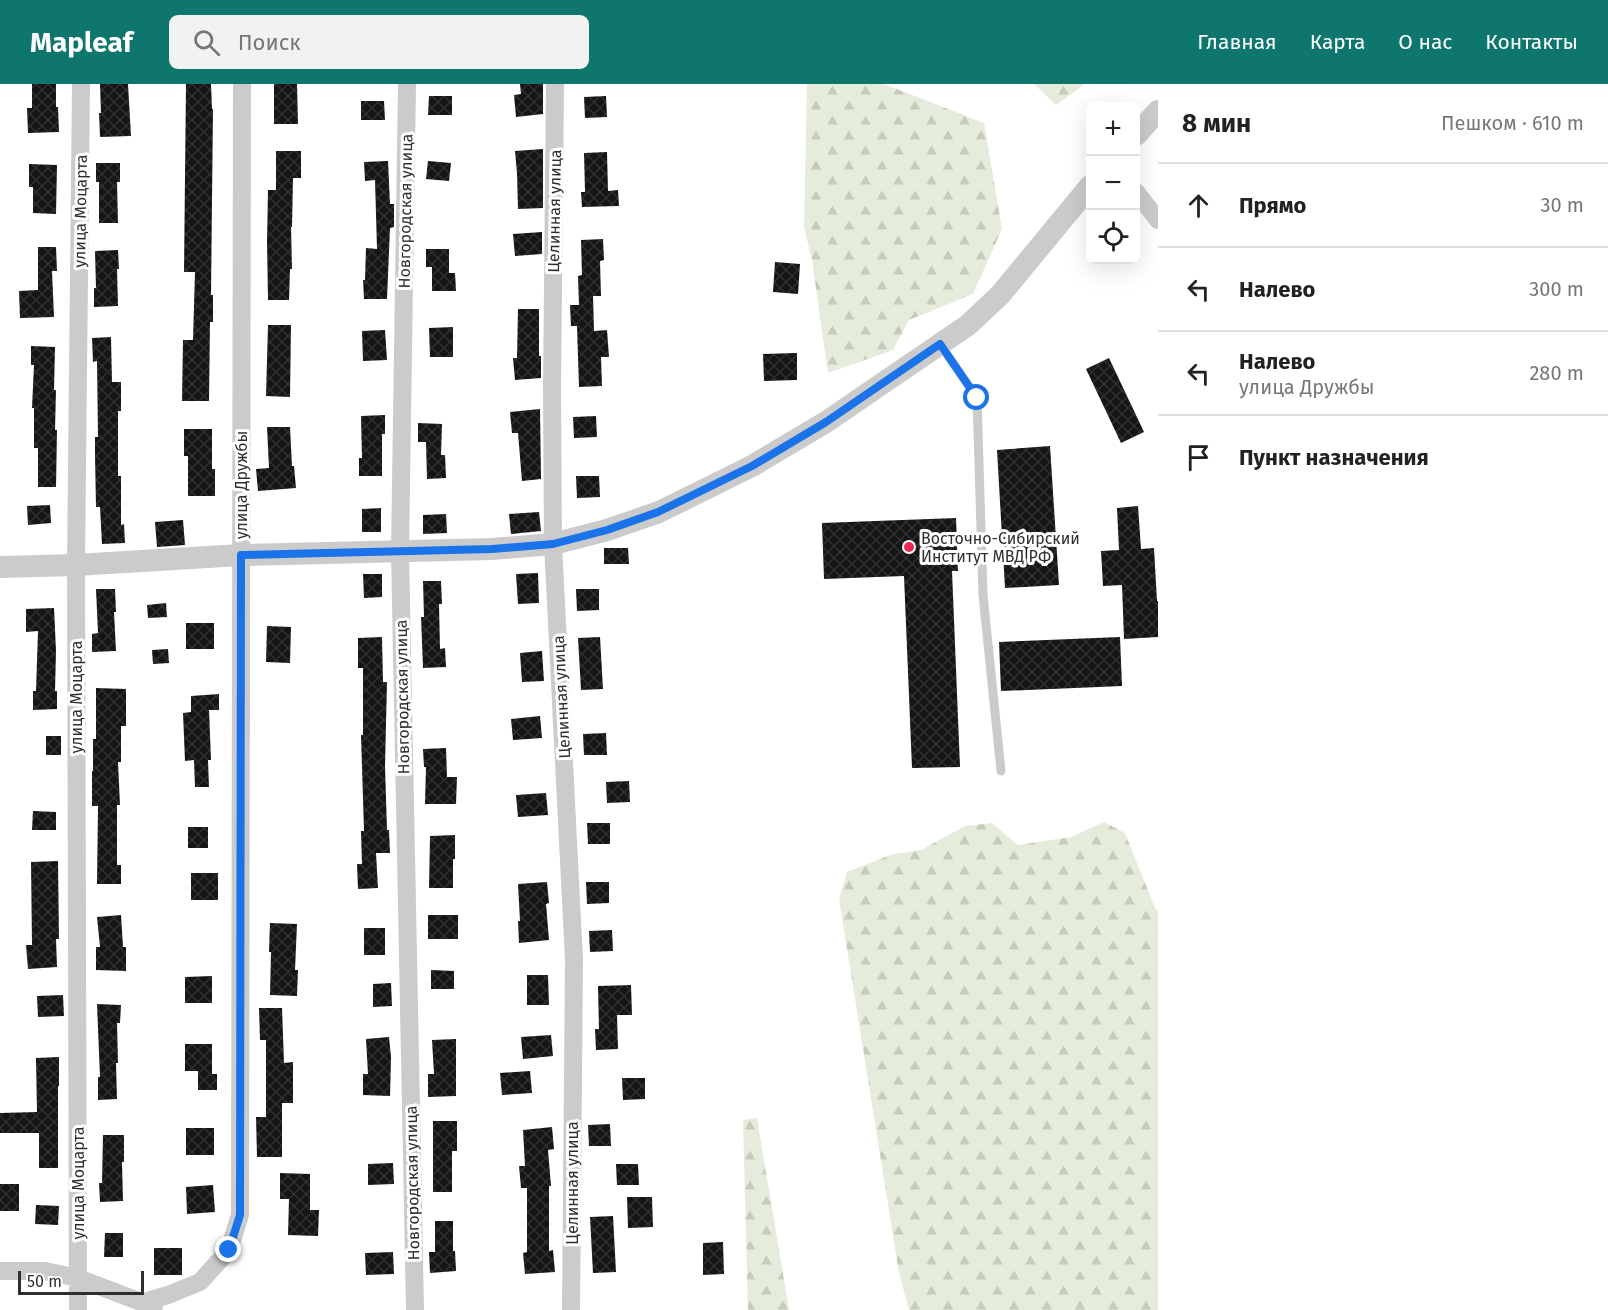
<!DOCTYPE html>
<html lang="ru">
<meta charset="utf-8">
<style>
body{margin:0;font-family:"Fira Sans",sans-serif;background:#f2f2f2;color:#222}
.controls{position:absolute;right:18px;top:18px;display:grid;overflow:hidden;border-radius:9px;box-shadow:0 6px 24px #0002}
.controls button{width:54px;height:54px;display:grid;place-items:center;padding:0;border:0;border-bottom:2px solid #e0e0e0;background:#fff;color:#222;font:30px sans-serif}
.scale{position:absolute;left:18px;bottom:15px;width:126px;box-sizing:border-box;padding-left:6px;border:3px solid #2e2e2e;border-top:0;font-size:16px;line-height:21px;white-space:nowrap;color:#2e2e2e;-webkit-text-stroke:4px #fff;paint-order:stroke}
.stop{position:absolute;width:18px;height:18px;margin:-14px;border:4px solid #1a73e8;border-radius:50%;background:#fff}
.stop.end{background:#1a73e8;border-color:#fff;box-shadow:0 2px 6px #0008}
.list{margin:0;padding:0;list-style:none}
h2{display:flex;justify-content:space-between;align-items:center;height:78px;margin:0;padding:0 24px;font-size:26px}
h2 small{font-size:20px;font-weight:400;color:#767676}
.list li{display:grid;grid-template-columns:39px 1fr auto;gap:18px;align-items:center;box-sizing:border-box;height:84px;padding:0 24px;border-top:2px solid #e0e0e0}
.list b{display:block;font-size:22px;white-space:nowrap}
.list p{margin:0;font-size:20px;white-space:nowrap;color:#767676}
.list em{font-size:20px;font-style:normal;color:#767676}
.icon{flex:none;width:33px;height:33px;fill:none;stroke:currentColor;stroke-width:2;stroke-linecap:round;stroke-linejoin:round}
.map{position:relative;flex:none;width:1158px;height:1226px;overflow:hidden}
header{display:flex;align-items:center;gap:36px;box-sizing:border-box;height:84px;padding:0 30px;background:#0f766e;color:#fff}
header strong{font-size:28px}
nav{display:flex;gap:33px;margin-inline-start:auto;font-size:21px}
.search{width:420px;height:54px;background:#f2f2f2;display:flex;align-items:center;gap:15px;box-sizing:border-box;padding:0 21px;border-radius:9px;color:#767676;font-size:22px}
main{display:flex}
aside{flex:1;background:#fff}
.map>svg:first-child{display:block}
</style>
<header>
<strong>Mapleaf</strong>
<div class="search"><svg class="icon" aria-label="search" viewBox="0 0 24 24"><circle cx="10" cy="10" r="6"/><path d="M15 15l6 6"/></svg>Поиск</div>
<nav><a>Главная</a><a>Карта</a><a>О нас</a><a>Контакты</a></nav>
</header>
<main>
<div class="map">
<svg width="1158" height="1226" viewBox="0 0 1158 1226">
<defs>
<pattern id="forest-firs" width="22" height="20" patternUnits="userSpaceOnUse" patternTransform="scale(1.5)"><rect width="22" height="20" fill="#e6ecdb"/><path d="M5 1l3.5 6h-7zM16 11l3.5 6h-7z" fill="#c6cbbc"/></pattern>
<pattern id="building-cross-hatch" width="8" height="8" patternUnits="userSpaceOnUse" patternTransform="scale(1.5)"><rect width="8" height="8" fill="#151515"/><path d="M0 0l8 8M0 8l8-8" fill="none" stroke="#2f2f2f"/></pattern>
</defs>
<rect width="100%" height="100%" fill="#fff"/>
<path fill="url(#forest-firs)" d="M807 0H884L984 39 1002 145 973 210 909 236 893 266 828 289 812 176 804 143Z
M1034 0H1085L1056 21Z
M1104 738 1125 749 1155 824 1158 827V1226H909L899 1189 839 815 847 788 893 770 921 766 965 742 992 739 1018 761 1071 753Z
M757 1034 789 1226H748L743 1036Z"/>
<path fill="url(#building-cross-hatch)" d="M32 0H56V23H58L59 48 28 49 27 24H32Z
M100 0H128L131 52 100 53 99 29H101Z
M186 0H211L212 25H213L211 211H213V238H210L209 317H182L183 256H193L195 188H184Z
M274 0H297L298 40H274Z
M520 0H543V30L516 33 514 11 521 10Z
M429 12H452V31H428Z
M606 12 607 33 585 34 584 13Z
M361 17H384L385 36H361Z
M543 65V124L518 125 517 89 515 67Z
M276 67H301V94H293L292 143H291L292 185H290L289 216H268L267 158 268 106H276Z
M607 68 608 107 618 106 619 122 582 123 581 108H585L584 69Z
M388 77 390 120H394V143L390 144 387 215H364L363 196H365L366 164 377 165 375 96 365 97 364 78Z
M428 77 451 79 449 97 426 95Z
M96 79H120V98H117L118 139H99V98H96Z
M29 80 57 81 56 130 33 129V103H29Z
M542 148V170L515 172 513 150Z
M603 155 604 176 600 177 601 212H593L594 247 607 246 609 273H601L602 302 579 303 577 242H571L570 221H579L578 192 582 191 581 156Z
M38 163H56L57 187H52L54 233 20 234 19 207 38 206Z
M426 165H449V189H455L456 207H432V183H426Z
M118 166 119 185H117L118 222 94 223V204H96L95 167Z
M775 178 800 180 798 210 773 208Z
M518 225H539V272H541V294L515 296 513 274H517Z
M268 241H291L290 313 266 312Z
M453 243V273H430L429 244Z
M385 246 387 276 363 277 362 247Z
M111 253 112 298H121V327H118V392H121V441L124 440 125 459 102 460 100 423H96L95 371V353H98L97 277 93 278 92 254Z
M31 262 55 263 54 306H56L55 346H57L56 403H38V364H34V324H32L34 281H31Z
M797 269V296L764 297 763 270Z
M1109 274 1144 348 1121 359 1086 285Z
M540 325 541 395 522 397 518 349H512L510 328Z
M385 331V350H382V392H359V374H362L361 332Z
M596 332 597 353 574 354 573 333Z
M418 339 442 340 441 371H445L446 394 427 395 426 358H418Z
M267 343H290L292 382H294L296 404 258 407 256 385 269 384Z
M184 345H212V385H215V412H188V372H184Z
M1050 362 1059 501 1005 504 997 366Z
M576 392H599L600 413 577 414Z
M50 421 51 439 28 441 27 422Z
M1138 422 1141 465 1154 464 1157 517H1158V553L1124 555 1122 501 1103 502 1101 467 1119 466 1117 424Z
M381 424V448H362V425Z
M539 428 541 447 511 450 509 430Z
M446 430 447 449 423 450V431Z
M956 434 958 487H952L960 683 912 684 904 492 824 495 822 439Z
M183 436 185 461 157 463 155 438Z
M604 464H628L629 480H604Z
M538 489 539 519 518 520 516 490Z
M363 490H382V513L364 514Z
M423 497H441L442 520H439L440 565 445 564 446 583 423 584 421 533H424Z
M96 505H115L116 528H114L116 567 92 568V550L98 549Z
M576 505H599V526L577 527Z
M166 519 167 533 148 534 147 521Z
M54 524 56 567 55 607H57V625L33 626V607H36L38 547 26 548V525Z
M186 539H214V565H186Z
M267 542 291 543 290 579 266 578Z
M382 553 383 598H387L385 682 387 746H389L390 769H376L378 804 358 805 357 780H362L361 747H364L361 651H363V584H358V554Z
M600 553 603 605 581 606 578 554Z
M1120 553 1122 602 1001 607 999 558Z
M168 565 169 579 153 580 152 566Z
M542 567 544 597 522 598 520 569Z
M96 604 126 605V642H121V678H118L120 721H117V781H121V800H97L98 722H92V687H93V655H96Z
M219 610V626H209L211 676H208L209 703H195L194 676 185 677 183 629 191 628V612Z
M540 632 542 654 513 656 511 635Z
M606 649 607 671H584L583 650Z
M46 652H61V671H46Z
M446 664 447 693H457L456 720H425L426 683H424L423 665Z
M629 697 630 718 607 719 606 698Z
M546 709 548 731 518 733 516 711Z
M33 727 56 728V746H32Z
M587 739H610V760H588Z
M188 743H208V764H188Z
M455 751V775H453V804H429L430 752Z
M58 777 59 855H56L57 883 28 885 26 861H32L31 778Z
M191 789H218V816H191Z
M547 798 549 819 546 820 549 856 519 859 518 837H520L518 800Z
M586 798H609V819L587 820Z
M121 831 123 863H126V887L96 886V863H100L97 833Z
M428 831H458V855H428Z
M270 839 297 840 295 886H298L297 912 270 911 271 868H269Z
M364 844H385V871H364Z
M612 846 613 867 590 868 589 847Z
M431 886 454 887V905H431Z
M527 891H548L549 921H527Z
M212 892V919H185V893Z
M391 899 392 922 373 923V900Z
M631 901 632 931H617L618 965 596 966 595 945H599L598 902Z
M63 911 64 932 38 933 37 912Z
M97 920 121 921 120 939H117L118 979H116L117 1015 98 1016V993H100Z
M259 924H282L284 979 293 978V1019H282V1073H257L256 1033H266V956H260Z
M551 951 553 972 523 975 521 953Z
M389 953 391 973 390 1012 363 1011V990H368L366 955Z
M456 955V1012L428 1013V990H434L432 956Z
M185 960H212V990H217V1006H198V987H185Z
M59 973V1002H58V1084H39V1049H0V1029L37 1028 36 974Z
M530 987 532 1009 502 1011 500 989Z
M622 994H645V1015L623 1016Z
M433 1037H457V1067H452V1108H433Z
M610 1040 611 1062H589L588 1041Z
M552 1043 554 1065 548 1066 551 1102H549V1167L553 1166 555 1188 525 1190 523 1169 527 1168V1104H521L519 1082H525L523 1046Z
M186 1044H214V1071H186Z
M103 1051H124V1078H122L123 1117 100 1118 99 1099H102Z
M393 1079 394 1100 368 1101V1080Z
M616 1080H638L639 1101H617Z
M280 1089 310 1090V1126H319L318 1152 288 1151 289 1115H280Z
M0 1100H19V1127H0Z
M213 1101 215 1128 187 1130 186 1103Z
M627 1113H652L653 1143 628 1144Z
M36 1121 59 1122 58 1141 35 1140Z
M613 1132 616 1188 593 1189 590 1133Z
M435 1137H453V1167H455L456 1187 430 1189 429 1168H435Z
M105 1149H123V1173H104Z
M723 1158 724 1190 703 1191V1159Z
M154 1164H182V1191H154Z
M393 1168 394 1190 366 1191 365 1169Z"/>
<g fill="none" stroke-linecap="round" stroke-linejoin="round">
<path stroke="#cbcbcb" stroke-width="9" d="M940 260 977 314 983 511 1001 687"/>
<path stroke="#cbcbcb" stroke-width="18" d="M407 0 400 467 415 1226
M555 0 552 304 553 460 574 876 571 1226
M1136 108 1158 136
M0 1187H45L78 1194 154 1223
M144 1218 168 1211 200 1198 229 1166 240 1131 242 0
M78 1226 76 481 81 0"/>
<path stroke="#cbcbcb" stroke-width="22" d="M1136 51 1158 27
M0 483 76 481 241 471 492 465 553 460 607 446 659 428 752 382 826 338 968 241 1000 211 1090 102"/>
</g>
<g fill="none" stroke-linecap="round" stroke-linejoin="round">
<path stroke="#1a73e8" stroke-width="8" d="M229 1166 240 1131 241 471 492 465 553 460 607 446 658 428 752 382 826 338 940 260 977 314"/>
</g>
<circle fill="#e92b51" stroke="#fff" stroke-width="2" cx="909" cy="463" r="6"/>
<g text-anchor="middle" stroke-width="6" stroke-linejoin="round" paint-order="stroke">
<g font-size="16" fill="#2e2e2e" stroke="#fff">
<text transform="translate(80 127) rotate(-89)" y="6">улица Моцарта</text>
<text transform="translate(405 127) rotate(-89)" y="6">Новгородская улица</text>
<text transform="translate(554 127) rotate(-89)" y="6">Целинная улица</text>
<text transform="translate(241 401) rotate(-90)" y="6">улица Дружбы</text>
<text transform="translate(76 613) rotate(-90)" y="6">улица Моцарта</text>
<text transform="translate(402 613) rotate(-91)" y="6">Новгородская улица</text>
<text transform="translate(561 613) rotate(-93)" y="6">Целинная улица</text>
<text transform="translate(78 1099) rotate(-90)" y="6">улица Моцарта</text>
<text transform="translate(412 1099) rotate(-91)" y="6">Новгородская улица</text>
<text transform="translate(572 1099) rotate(-90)" y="6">Целинная улица</text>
</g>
<g font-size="16" fill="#2e2e2e" stroke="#fff" text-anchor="start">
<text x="921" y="460">Восточно-Сибирский<tspan x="921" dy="18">Институт МВД РФ</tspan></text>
</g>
</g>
</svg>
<div class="controls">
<button>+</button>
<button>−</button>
<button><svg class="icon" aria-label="locate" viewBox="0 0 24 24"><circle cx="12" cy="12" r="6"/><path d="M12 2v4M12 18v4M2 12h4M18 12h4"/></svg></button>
</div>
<div class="scale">50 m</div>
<div class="stop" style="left:977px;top:314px"></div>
<div class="stop end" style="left:229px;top:1166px"></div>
</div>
<aside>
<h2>8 мин<small>Пешком · 610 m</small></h2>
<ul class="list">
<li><svg class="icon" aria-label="ahead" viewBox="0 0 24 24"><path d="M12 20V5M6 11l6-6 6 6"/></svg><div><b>Прямо</b></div><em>30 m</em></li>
<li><svg class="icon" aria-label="left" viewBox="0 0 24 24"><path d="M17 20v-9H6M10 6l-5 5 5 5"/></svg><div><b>Налево</b></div><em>300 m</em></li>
<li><svg class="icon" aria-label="left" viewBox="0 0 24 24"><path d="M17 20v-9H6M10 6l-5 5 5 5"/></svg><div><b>Налево</b><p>улица Дружбы</p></div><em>280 m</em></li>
<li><svg class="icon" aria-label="arrive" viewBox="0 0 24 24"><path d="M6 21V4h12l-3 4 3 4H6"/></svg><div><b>Пункт назначения</b></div></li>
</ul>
</aside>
</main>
